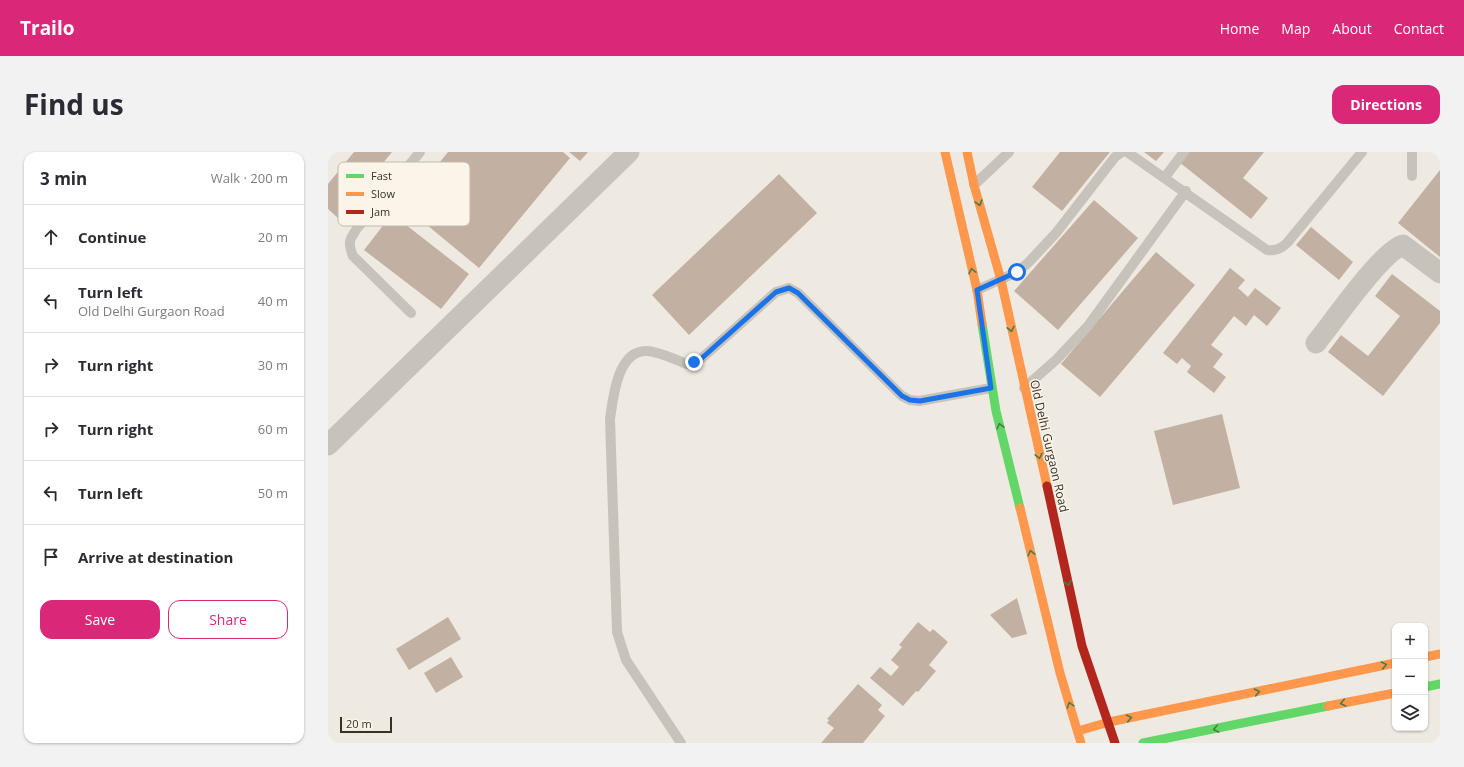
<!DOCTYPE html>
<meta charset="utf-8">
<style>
body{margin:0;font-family:"Open Sans",sans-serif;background:#f2f2f3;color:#2b2b33}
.controls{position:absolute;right:12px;bottom:12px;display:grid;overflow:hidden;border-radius:8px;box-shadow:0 1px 3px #0004}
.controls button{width:36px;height:36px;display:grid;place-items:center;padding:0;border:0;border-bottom:1px solid #e1e1e2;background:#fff;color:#2b2b33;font:20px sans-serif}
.scale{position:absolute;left:12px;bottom:10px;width:52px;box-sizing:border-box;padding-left:4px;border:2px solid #393028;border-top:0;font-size:11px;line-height:14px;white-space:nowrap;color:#393028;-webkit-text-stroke:3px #fbf5e9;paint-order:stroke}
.stop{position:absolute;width:12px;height:12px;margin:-9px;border:3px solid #1a73e8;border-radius:50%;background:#fff}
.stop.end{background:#1a73e8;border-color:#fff;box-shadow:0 1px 4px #0008}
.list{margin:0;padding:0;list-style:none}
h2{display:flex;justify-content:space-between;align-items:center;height:52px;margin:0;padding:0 16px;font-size:17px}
h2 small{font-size:13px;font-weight:400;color:#7c7c81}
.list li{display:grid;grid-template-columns:26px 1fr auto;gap:12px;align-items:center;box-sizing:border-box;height:64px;padding:0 16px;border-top:1px solid #e1e1e2}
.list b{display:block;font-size:15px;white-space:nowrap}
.list p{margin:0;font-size:13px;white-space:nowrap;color:#7c7c81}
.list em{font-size:13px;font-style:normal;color:#7c7c81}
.actions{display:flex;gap:8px;padding:12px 16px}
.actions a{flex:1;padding:9px 0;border:1px solid #db2777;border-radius:12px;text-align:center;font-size:14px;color:#db2777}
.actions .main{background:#db2777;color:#fff}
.icon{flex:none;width:22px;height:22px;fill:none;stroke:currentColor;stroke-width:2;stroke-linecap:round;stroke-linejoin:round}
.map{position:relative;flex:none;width:1112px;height:591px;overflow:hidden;border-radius:12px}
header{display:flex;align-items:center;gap:24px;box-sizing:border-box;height:56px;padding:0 20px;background:#db2777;color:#fff}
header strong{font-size:19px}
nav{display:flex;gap:22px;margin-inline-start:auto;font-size:14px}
.intro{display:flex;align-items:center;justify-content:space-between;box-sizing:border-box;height:96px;padding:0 24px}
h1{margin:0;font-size:28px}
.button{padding:10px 18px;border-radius:12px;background:#db2777;color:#fff;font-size:14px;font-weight:700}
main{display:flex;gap:24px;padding:0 24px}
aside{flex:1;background:#fff;border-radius:12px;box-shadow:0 1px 3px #0004}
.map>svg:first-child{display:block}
</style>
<header>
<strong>Trailo</strong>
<nav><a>Home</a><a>Map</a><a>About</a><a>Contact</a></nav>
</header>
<div class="intro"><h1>Find us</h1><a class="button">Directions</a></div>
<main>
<aside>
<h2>3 min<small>Walk · 200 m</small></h2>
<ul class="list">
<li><svg class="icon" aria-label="ahead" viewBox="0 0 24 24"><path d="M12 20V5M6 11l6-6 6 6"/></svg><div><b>Continue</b></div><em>20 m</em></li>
<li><svg class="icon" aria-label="left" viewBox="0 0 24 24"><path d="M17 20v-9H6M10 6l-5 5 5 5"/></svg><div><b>Turn left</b><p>Old Delhi Gurgaon Road</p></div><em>40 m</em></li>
<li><svg class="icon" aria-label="right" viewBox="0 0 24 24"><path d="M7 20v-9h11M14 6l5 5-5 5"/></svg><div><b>Turn right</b></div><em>30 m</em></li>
<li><svg class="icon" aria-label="right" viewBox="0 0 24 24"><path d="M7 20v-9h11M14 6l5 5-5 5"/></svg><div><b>Turn right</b></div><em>60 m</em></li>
<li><svg class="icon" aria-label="left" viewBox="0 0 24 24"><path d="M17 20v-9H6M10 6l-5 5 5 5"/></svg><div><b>Turn left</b></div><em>50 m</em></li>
<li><svg class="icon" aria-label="arrive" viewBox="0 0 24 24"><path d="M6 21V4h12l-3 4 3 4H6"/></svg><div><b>Arrive at destination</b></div></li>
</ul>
<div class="actions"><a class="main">Save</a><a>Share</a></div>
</aside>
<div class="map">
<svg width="1112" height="591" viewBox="0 0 1112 591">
<rect width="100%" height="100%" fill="#eeeae1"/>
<path fill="#c2b0a2" d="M26 0H64L10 66 0 57V32Z
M120 0H235L242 6 151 116 76 54Z
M241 0H260L252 9Z
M732 0H782L734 59 704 35Z
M816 0H836L828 9Z
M859 0H936L915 26 940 46 923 67 851 10Z
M1112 18V105L1070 71Z
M451 22 489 61 361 183 324 143Z
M766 48 810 86 730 178 686 139Z
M64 62 141 122 113 157 36 98Z
M983 75 1025 110 1011 128 968 93Z
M828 100 867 133 772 245 733 212Z
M902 116 917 128 910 136 920 145 927 136 953 156 939 174 926 163 918 174 906 164 883 193 895 202 885 215 898 225 886 241 859 220 863 214 854 206 849 212 835 201Z
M1064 122 1112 159V171L1055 244 1000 200 1013 183 1040 204 1072 164 1047 144Z
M894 262 912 336 845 353 826 279Z
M689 446 699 482 684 486 662 463Z
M120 465 133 487 81 518 68 497Z
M590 470 602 480 605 477 620 490 601 513 608 519 590 540 588 539 575 554 542 526 552 515 563 524 571 515 563 508 574 495 571 493Z
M123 505 135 525 108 541 96 521Z
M530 532 554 553 550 558 557 564 535 591H493L506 576 499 571 501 568 499 567Z"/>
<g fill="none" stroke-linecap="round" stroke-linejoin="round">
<path stroke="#c7c2ba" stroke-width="10" d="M799 0 939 98C948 99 952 97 959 91L1034 0
M1084 0V24
M837 25 856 0
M646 33 681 0
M649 138 689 120 700 111 728 81 787 5 794 0
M83 161 25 104C19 90 22 87 30 75L92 0
M696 236 729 207 760 174 858 39
M353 591 298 508 289 480 282 267C285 247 289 199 318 199 331 199 347 208 359 212L374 206 448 140 461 136 470 141 574 244 582 248 591 249 663 236"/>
<path stroke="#c7c2ba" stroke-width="21" d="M988 191C1006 169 1053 100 1075 93L1112 121
M0 293 301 0"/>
<path stroke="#63d668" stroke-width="9" d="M654 172 668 259 692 356
M1097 535 1112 532
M815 591 1000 554"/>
<path stroke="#ff974d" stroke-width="9" d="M617 0 649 138 654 172
M639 0 646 33 673 128 719 334
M692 356 732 521 753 591
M1097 505 1112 502
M1000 554 1067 541
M750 579 781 570 1067 511"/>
<path stroke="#b3261e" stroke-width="9" d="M719 334 754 494 787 591"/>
</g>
<defs><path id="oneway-chevron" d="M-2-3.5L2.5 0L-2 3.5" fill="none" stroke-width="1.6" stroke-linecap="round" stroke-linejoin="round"/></defs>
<g stroke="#4c7b45">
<use href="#oneway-chevron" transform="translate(651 51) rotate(74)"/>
<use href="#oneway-chevron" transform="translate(644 119) rotate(-103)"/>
<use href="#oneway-chevron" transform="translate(683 177) rotate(78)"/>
<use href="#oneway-chevron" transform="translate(672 274) rotate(-104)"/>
<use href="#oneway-chevron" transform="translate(711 304) rotate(77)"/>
<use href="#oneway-chevron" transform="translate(703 401) rotate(-104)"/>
<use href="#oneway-chevron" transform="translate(740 431) rotate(77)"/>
<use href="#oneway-chevron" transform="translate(1056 513) rotate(-12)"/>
<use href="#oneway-chevron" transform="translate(929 540) rotate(-12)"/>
<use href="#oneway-chevron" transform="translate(1015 551) rotate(169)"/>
<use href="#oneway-chevron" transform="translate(742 553) rotate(-107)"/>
<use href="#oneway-chevron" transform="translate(801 566) rotate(-12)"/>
<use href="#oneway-chevron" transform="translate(888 577) rotate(169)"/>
</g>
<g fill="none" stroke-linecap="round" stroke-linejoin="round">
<path stroke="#1a73e8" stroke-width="5" d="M366 210 374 206 448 140 461 136 470 141 574 244 582 248 592 249 663 236 649 138 689 120"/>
</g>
<g text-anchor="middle" stroke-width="3" stroke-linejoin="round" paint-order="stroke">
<g font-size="12" fill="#393028" stroke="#fbf5e9">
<text transform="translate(721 294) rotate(77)" y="4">Old Delhi Gurgaon Road</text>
</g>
</g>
<rect x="10" y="10" width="132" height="64" rx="6" fill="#fbf5e9" stroke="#c1baaf" stroke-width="1"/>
<rect x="18" y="22" width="18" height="4" fill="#63d668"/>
<rect x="18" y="40" width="18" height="4" fill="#ff974d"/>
<rect x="18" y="58" width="18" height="4" fill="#b3261e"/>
<g font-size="11" fill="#393028">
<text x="43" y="28">Fast</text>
<text x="43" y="46">Slow</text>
<text x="43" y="64">Jam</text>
</g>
</svg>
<div class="controls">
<button>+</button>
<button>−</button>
<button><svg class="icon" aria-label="layers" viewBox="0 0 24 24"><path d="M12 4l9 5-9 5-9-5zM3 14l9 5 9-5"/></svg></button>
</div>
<div class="scale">20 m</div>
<div class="stop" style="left:689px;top:120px"></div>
<div class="stop end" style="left:366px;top:210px"></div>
</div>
</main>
